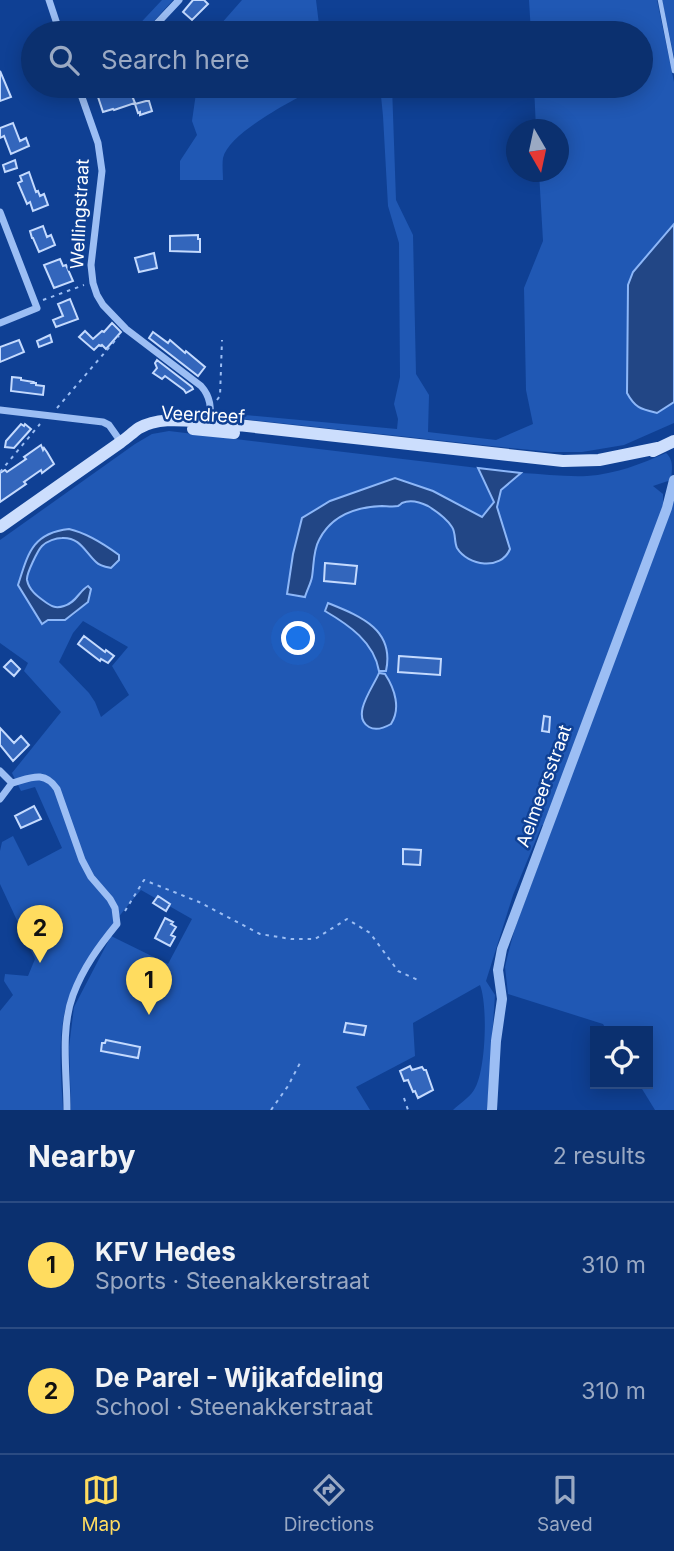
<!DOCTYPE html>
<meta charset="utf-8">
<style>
body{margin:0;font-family:Inter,sans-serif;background:#193c77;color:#f1f3f6}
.controls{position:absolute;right:21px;bottom:21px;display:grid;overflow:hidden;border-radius:0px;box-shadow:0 4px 18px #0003}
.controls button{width:63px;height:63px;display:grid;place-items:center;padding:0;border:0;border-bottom:2px solid #2b4b82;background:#0b306f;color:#f1f3f6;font:35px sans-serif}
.compass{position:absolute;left:506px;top:119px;width:63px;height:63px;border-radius:50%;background:#0b306f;box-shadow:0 4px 18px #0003;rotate:171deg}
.you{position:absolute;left:299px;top:639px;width:24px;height:24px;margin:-18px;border:5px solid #fff;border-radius:50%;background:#1a73e8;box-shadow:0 0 0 10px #1a73e833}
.badge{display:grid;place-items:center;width:46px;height:46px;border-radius:50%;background:#ffdc5f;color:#111;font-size:23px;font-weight:700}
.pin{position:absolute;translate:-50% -58px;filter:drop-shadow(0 2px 4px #0008)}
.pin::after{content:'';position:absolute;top:37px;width:24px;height:21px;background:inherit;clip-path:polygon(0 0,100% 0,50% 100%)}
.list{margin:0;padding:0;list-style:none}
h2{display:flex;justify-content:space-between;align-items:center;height:91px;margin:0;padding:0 28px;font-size:30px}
h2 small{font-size:23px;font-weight:400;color:#9aa9c3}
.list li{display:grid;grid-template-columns:46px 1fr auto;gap:21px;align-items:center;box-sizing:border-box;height:126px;padding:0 28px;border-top:2px solid #2b4b82}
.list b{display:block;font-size:26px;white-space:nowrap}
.list p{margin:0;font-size:23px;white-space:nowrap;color:#9aa9c3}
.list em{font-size:23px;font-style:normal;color:#9aa9c3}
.icon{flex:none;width:38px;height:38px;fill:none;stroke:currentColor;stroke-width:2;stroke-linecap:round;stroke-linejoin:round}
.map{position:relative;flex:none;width:674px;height:1110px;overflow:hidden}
.search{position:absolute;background:#0b306f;box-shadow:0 4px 18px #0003;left:21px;right:21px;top:21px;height:77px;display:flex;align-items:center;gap:18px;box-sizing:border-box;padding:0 24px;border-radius:38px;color:#9aa9c3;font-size:26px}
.sheet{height:343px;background:#0b306f}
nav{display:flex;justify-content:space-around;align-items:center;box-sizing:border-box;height:98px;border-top:2px solid #2b4b82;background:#0b306f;font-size:19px;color:#9aa9c3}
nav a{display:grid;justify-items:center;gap:4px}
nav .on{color:#ffdc5f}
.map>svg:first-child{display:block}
</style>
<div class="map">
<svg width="674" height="1110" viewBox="0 0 674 1110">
<rect width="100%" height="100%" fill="#0f4094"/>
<path fill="#2058b4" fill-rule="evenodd" d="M162 0H173L143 33H131Z
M242 0H316L320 33H213Z
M529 0H657L674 82V224L633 272 657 413 674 402V423L624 445 582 452H551L491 446 223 417V413L397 429 398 419 394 404 400 377 399 243 388 206 383 116 380 86H392L396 200 413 235 416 374 429 395 428 432 496 440 533 424 526 390 524 288 543 241 539 172H558V130L536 129 534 86H641V33H531Z
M662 0H674V57Z
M197 86H320C297 98 229 132 223 158 222 165 223 173 223 180H180V161L197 135 192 121Z
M169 431 478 468 494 502 482 517 433 491 302 518 293 554 287 594 312 578C313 566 313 552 318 541 327 522 345 512 365 508 375 506 388 508 397 506 412 502 410 497 427 506 436 511 450 521 454 531 458 543 454 544 463 556L504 557 508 554 510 549 497 507 501 490 521 473C543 474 566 477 587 476 616 474 641 464 666 453 674 460 672 469 671 480L653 486 663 494V502L674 496V1110H655L639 1084H648V1031H607L603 1024 508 994 505 967 508 954 515 928 552 829 542 825 513 895 486 981 495 995 487 1110H453C459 1104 469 1098 474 1090 486 1072 488 1005 480 985L413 1023 415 1056 356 1087 370 1110H71L69 1047 74 1007 111 936 168 964 192 919 141 890C117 917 96 946 79 978 75 986 70 994 67 1003 57 1036 61 1076 63 1110H0V1011L13 995 4 981 5 974 28 976 35 959 0 884V851L2 842 13 836 28 866 62 848 35 787 21 791 12 773 61 712 24 671 28 663 0 643V540L135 444 152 434ZM81 532 119 555 111 568C88 564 85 537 62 538 56 538 47 541 42 546 37 550 26 574 27 580 29 590 37 595 44 601 51 606 55 609 64 606 76 603 79 591 88 586L91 589C90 600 76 616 65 620 56 623 52 617 43 624L18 585 47 535ZM326 611C336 612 350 612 359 616 377 624 388 644 388 662L378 664C369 639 348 624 326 611ZM83 621 128 647 112 666 129 695 101 717 95 702 89 693 59 662 73 633ZM379 674H385C397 691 399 706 391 724L379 729 368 727 364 720 368 694 375 682Z"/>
<path fill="#224685" stroke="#8db7f8" stroke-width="2" d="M674 224V402L657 413C641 409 635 408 627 393L628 285 633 272Z
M478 468 521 473 501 490 497 507 510 549C501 571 468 566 457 548 454 542 456 533 452 527 447 519 436 511 428 506 420 502 411 499 402 503 401 504 400 505 398 506 393 507 386 506 382 506 356 507 331 516 319 540 313 551 314 565 312 577 311 583 307 590 305 597L287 594 293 554 302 518 330 501 395 478 433 491 482 517 494 502Z
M69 529C87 533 104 544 119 555V560L111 568C106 567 100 566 96 562 85 552 80 537 62 538 56 538 47 541 42 546 38 550 26 574 27 580 29 590 37 596 44 601 51 606 55 609 64 606 76 603 79 591 88 586L91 589 88 602 65 620H48L42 624 18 585C28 554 32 533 69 529Z
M328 603C360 616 395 629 386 671H379C374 642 349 625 325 611Z
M379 673 385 674C395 689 401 709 391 724 384 728 376 731 369 727 350 716 374 686 379 673Z"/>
<path fill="#3366bc" stroke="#c4dafe" stroke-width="2" d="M193 0H204L208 4 192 20 183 12Z
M0 71 11 97 0 101Z
M118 86H128L135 103 114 110 113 109 103 112 97 94 119 87Z
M146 101H149L152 111 140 115V112L138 113 135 104Z
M13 123 20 141 26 138 29 146 11 154 4 136 0 138V128Z
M15 160 17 168 5 172 3 165Z
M29 172 36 192 38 191 40 196 44 194 48 205 33 211 30 202 27 204 18 183 22 181 20 176Z
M43 226 47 237 51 235 55 245 39 252 33 238H32L30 231Z
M198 235V239H200V252L170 251V236Z
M154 253 157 268 139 272 135 258Z
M60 259 63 266 66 265 73 281 54 288 44 265Z
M70 299 78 319 56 327 53 320 63 316 58 304Z
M112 323 121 332 106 349 102 345 101 346 99 345 94 350 79 337 85 331 93 339 102 331 104 332Z
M153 332 168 343 170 340 185 353 186 351 205 367 198 376 149 338Z
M50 335 52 342 39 347 37 341Z
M19 340 24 352 0 362V347Z
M157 360 192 387 193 389 186 393 184 390 165 376 162 379 153 373 157 368 155 363Z
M12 377 21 378V380L33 382 32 383H36V385L44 386 43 395 11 391Z
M21 424 24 426 25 424 31 429 14 448 5 447 6 441Z
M41 445 43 450 44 448 47 452 54 464 42 473 41 470 24 482 26 484 0 502V473L5 470 7 472 26 459 24 457Z
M325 563 357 566 355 584 324 581Z
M84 636 105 652 106 650 114 656 108 663 101 659 100 661 78 644Z
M399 656 441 659 440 675 398 672Z
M11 660 20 669 14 676 4 667Z
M544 716 550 717 549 732 542 731Z
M0 728 14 743 21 736 29 745 13 761 0 745Z
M34 806 41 819 21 828 15 816Z
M403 849 421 850 420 865 403 864Z
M158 896 170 904 166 911 153 903Z
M165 918 173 922 171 924 176 927 171 935 175 937 170 946 155 938Z
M346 1023 366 1026 364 1035 344 1032Z
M106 1040 140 1047 138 1058 101 1051 102 1043H105Z
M410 1066 412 1070 422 1067 424 1070H426L433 1090 418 1098 415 1091 413 1092 408 1080 404 1081 400 1071Z"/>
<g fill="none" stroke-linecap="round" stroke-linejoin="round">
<path stroke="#9cbef4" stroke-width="2" stroke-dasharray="3.5 5" stroke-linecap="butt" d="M43 300 84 285
M217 400 220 396 222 340
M57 408 119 336
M0 472 40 424
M125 911 144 880 199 902 260 934 291 939H315L347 919 370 933 398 971 418 980
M404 1098 408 1110
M271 1110 288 1086 300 1063"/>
<path stroke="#9cbef4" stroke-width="4.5" d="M660 0 674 71"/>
<path stroke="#9cbef4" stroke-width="7" d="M49 0 60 33
M148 33 179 0
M78 86 98 143 102 171 91 265 93 283 97 295 103 305 126 329 201 386C211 397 211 408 210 422
M0 212 37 308 0 323
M0 410 103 422 109 425 121 442
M0 771 12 783C31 778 44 770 57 789L82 860 91 877 110 899 115 908 117 924C99 946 83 968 73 995 60 1030 67 1073 67 1110
M0 799 12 783"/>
<path stroke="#9cbef4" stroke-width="10" d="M492 1110 496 1041 502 999 498 970 502 949 667 508 674 480"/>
<path stroke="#ccdefd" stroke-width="12" d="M193 429 234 433
M653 451 674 441
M0 527 121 442C127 438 133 432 139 428 160 416 187 421 210 422L563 461 599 460 658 448"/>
</g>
<g text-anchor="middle" stroke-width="5" stroke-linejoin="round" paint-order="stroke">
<g font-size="18" fill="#fff" stroke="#0f4094">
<text transform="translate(80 214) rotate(-87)" y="6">Wellingstraat</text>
<text transform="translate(203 415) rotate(3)" y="6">Veerdreef</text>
<text transform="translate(544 786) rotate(-70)" y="6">Aelmeersstraat</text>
</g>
</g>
</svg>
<div class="controls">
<button><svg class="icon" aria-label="locate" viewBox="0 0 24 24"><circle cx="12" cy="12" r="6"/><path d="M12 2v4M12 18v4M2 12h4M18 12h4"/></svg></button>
</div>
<svg class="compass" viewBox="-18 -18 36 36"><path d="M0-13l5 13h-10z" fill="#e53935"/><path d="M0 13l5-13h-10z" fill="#9aa9c3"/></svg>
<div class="you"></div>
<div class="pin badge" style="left:149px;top:1015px">1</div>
<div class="pin badge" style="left:40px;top:963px">2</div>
<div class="search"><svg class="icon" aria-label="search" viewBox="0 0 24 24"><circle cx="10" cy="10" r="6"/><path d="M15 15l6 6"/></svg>Search here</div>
</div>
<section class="sheet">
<h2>Nearby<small>2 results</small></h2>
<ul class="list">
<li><span class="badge">1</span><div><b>KFV Hedes</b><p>Sports · Steenakkerstraat</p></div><em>310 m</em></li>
<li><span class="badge">2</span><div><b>De Parel - Wijkafdeling</b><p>School · Steenakkerstraat</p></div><em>310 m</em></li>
</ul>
</section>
<nav>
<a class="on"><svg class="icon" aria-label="map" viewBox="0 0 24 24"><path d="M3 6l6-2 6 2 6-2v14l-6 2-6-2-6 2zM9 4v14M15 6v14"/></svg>Map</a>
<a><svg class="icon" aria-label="directions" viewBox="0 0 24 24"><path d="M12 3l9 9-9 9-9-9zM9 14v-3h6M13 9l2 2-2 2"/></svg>Directions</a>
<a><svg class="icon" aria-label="saved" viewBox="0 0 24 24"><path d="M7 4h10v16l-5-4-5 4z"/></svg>Saved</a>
</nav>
